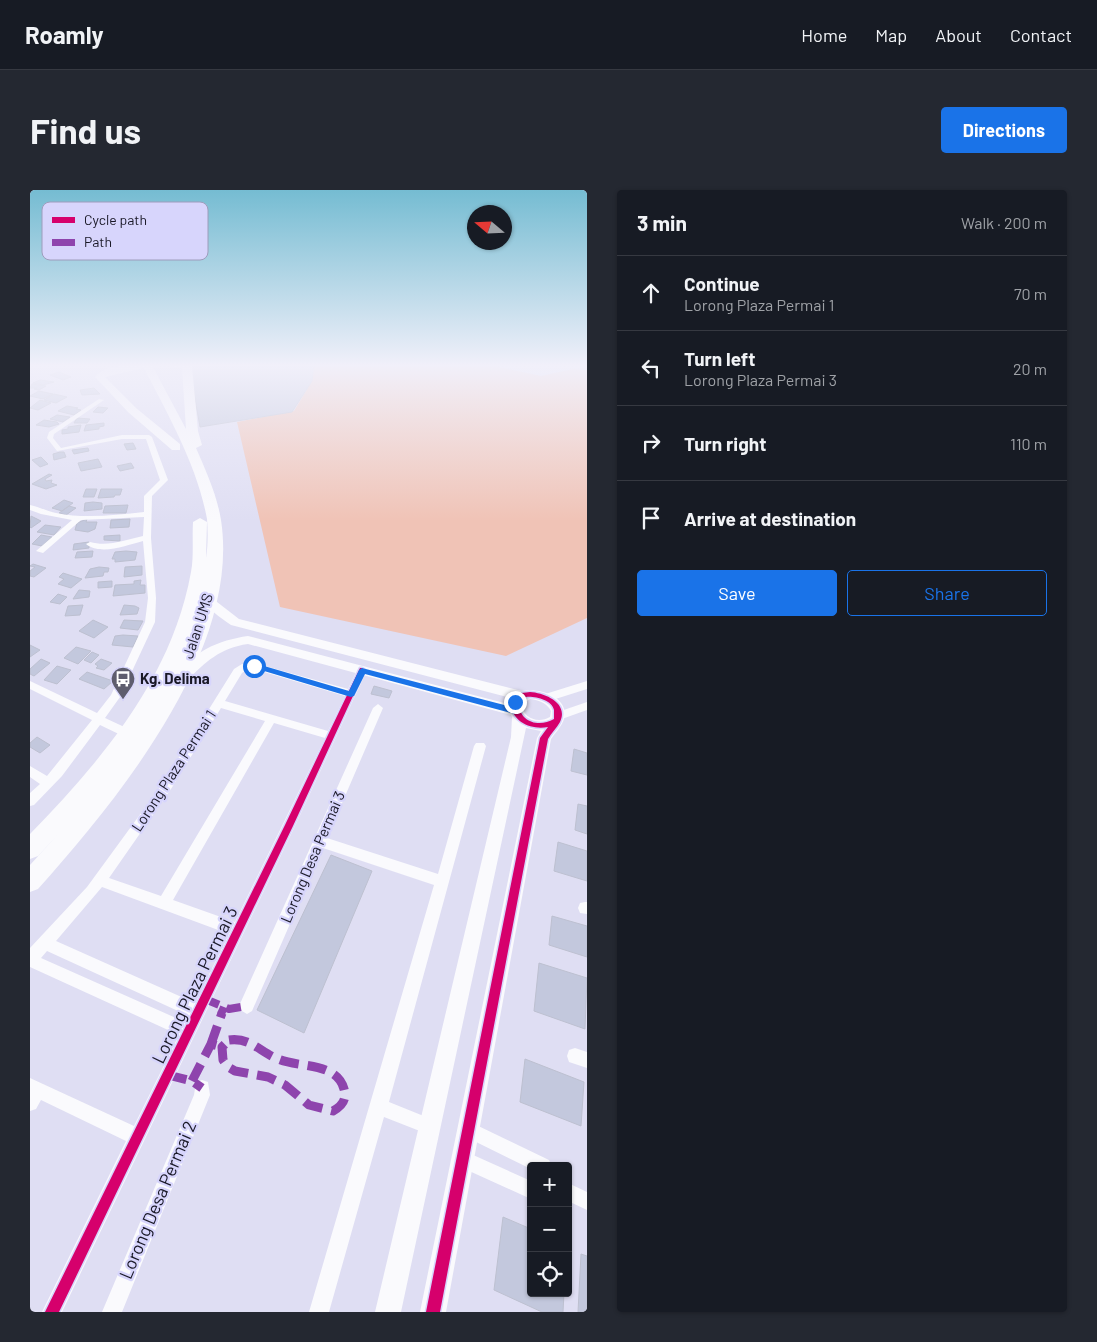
<!DOCTYPE html>
<meta charset="utf-8">
<style>
body{margin:0;font-family:Barlow,sans-serif;background:#242831;color:#f1f3f6}
.controls{position:absolute;right:15px;bottom:15px;display:grid;overflow:hidden;border-radius:5px;box-shadow:0 1px 4px #0004}
.controls button{width:45px;height:45px;display:grid;place-items:center;padding:0;border:0;border-bottom:1px solid #363941;background:#171b24;color:#f1f3f6;font:25px sans-serif}
.compass{position:absolute;left:437px;top:15px;width:45px;height:45px;border-radius:50%;background:#171b24;box-shadow:0 1px 4px #0004;rotate:289deg}
.stop{position:absolute;width:15px;height:15px;margin:-11px;border:4px solid #1a73e8;border-radius:50%;background:#fff}
.stop.end{background:#1a73e8;border-color:#fff;box-shadow:0 1px 5px #0008}
.list{margin:0;padding:0;list-style:none}
h2{display:flex;justify-content:space-between;align-items:center;height:65px;margin:0;padding:0 20px;font-size:21px}
h2 small{font-size:16px;font-weight:400;color:#9ea1a6}
.list li{display:grid;grid-template-columns:32px 1fr auto;gap:15px;align-items:center;box-sizing:border-box;height:75px;padding:0 20px;border-top:1px solid #363941}
.list b{display:block;font-size:19px;white-space:nowrap}
.list p{margin:0;font-size:16px;white-space:nowrap;color:#9ea1a6}
.list em{font-size:16px;font-style:normal;color:#9ea1a6}
.actions{display:flex;gap:10px;padding:15px 20px}
.actions a{flex:1;padding:11px 0;border:1px solid #1a73e8;border-radius:5px;text-align:center;font-size:18px;color:#1a73e8}
.actions .main{background:#1a73e8;color:#fff}
.icon{flex:none;width:28px;height:28px;fill:none;stroke:currentColor;stroke-width:2;stroke-linecap:round;stroke-linejoin:round}
.map{position:relative;flex:none;width:557px;height:1122px;overflow:hidden;border-radius:5px}
header{display:flex;align-items:center;gap:30px;box-sizing:border-box;height:70px;padding:0 25px;background:#171b24;border-bottom:1px solid #363941}
header strong{font-size:24px}
nav{display:flex;gap:28px;margin-inline-start:auto;font-size:18px}
.intro{display:flex;align-items:center;justify-content:space-between;box-sizing:border-box;height:120px;padding:0 30px}
h1{margin:0;font-size:35px}
.button{padding:12px 22px;border-radius:5px;background:#1a73e8;color:#fff;font-size:18px;font-weight:700}
main{display:flex;gap:30px;padding:0 30px}
aside{flex:1;background:#171b24;border-radius:5px;box-shadow:0 1px 4px #0004}
.map>svg:first-child{display:block}
</style>
<header>
<strong>Roamly</strong>
<nav><a>Home</a><a>Map</a><a>About</a><a>Contact</a></nav>
</header>
<div class="intro"><h1>Find us</h1><a class="button">Directions</a></div>
<main>
<div class="map">
<svg width="557" height="1122" viewBox="0 0 557 1122">
<rect width="100%" height="100%" fill="#dfdef3"/>
<path fill="#f0c3b6" d="M284 174H461L460 175 511 186 543 179 557 180V428L476 466 250 417 207 232 264 221 282 191Z"/>
<path fill="#c3c8dd" stroke="#bdc0d0" d="M159 174H284L282 191 262 222 170 237Z
M29 182 41 187 33 190 20 185Z
M10 190 24 192 13 195 3 193Z
M2 194 16 196 9 200 4 199 7 198H0Z
M64 198 70 204 52 205 50 200Z
M9 201 23 204 13 209 0 206Z
M24 204 37 207 26 213 14 210Z
M10 210 21 213 8 220 0 218Z
M37 216 48 218 46 219 51 220 44 225 28 221Z
M68 217 78 218 73 223 63 222Z
M27 225 40 227 33 232 20 229Z
M47 228 60 229 57 233H44Z
M14 230 27 232 29 234 19 237 6 235Z
M74 233V236L69 237V239L54 241 56 235Z
M51 235 49 242 32 244V240L38 239V237Z
M103 253 106 259 97 260 94 254Z
M58 258 59 261 44 264 42 260Z
M30 262H34L36 267 24 270 23 264Z
M11 267 18 274 10 277 2 270Z
M68 269 72 277 51 281 48 273Z
M101 273 104 278 90 281 87 276Z
M19 284 22 285 15 289 16 291 22 290 21 293 27 295 16 299 2 294Z
M56 299H67L64 307H53Z
M71 299H92L90 305H85L84 307 68 308Z
M34 310 43 313 32 321 22 318Z
M63 312 72 313V319L54 321 55 313Z
M98 315 96 323H73L75 316Z
M39 316 46 318 36 325 29 323Z
M1 326 11 331 1 338 0 337Z
M57 329 56 332H67L65 339 58 342 45 340 47 333Z
M100 329 99 337 80 338 81 330Z
M15 335 31 337 24 345 7 342Z
M11 345 22 347 12 356 2 354Z
M90 345V351L74 350V346Z
M59 352V358L43 360 44 354Z
M63 361 62 367 45 368 47 362Z
M96 361 107 362 105 370 85 372V369H82L85 362Z
M3 374 16 378 4 387 0 386V381L5 377 0 376Z
M112 376V385L94 387 95 377Z
M69 377 79 378 78 382H74L73 386 55 388 60 379Z
M33 383 52 389 41 398 28 394 34 389 29 387Z
M111 390 110 395H115V403L83 406 85 395 104 394V391Z
M82 391V397L68 398V392Z
M49 400 60 401 59 407 43 409Z
M28 404 37 407 30 414 20 412Z
M53 415 50 425 35 426 38 416Z
M94 415 105 416 109 418 107 424 90 425Z
M63 430 78 437 64 448 49 441Z
M94 430 113 431 108 440 90 438Z
M93 445 108 446 103 457 82 455 85 446Z
M0 455 10 460 0 467Z
M46 457 61 461 48 474 34 468Z
M62 462 69 465 61 473 54 470Z
M11 469 20 473 4 486 0 484V479Z
M71 469 82 473 74 480 66 478 68 476 65 474Z
M27 476 41 480 27 494 14 490Z
M57 482 83 491 74 499 49 489Z
M344 496 362 501 359 508 341 504Z
M7 547 20 555 10 563 0 557V553Z
M544 559 557 563V585L541 581Z
M548 614 557 616V644L545 640Z
M528 652 557 661V691L524 681Z
M301 665 342 681 274 843 227 820Z
M522 726 557 736V767L519 755Z
M509 773 557 788 555 839 504 821Z
M495 869 554 892 551 936 490 912Z
M473 1027 501 1039V1103H534L533 1122H512L464 1100Z
M551 1064 557 1066V1122H548Z"/>
<g fill="none" stroke-linecap="round" stroke-linejoin="round">
<path fill="#fafafd" fill-rule="evenodd" d="M69 209 74 210 24 244 23 248 31 258 92 245H119L122 247 138 290 122 306 121 348 126 408 125 432 90 507 75 528 103 541 104 544 103 547H95L70 535 32 586 4 615 0 616V603L10 594 0 587V576L17 586 62 530 0 499V491L67 523 81 505 115 432 118 408 113 351C97 355 71 366 56 354L60 352C78 357 95 350 113 346L114 327 51 330 13 363 6 361 42 330 11 324 0 320V315C9 317 17 321 26 323 55 329 85 325 114 322V306L130 290 116 249H92L27 261 17 248 19 242Z
M224 473 318 499 328 478 332 477 337 480 265 636 32 1122H12L96 951 11 910 6 919 0 921V888L104 936 149 845 0 777V758L57 697 133 593 204 479 212 474ZM218 479H224L315 506 298 541 195 511 212 483ZM191 518 235 531 131 706 79 688 141 599ZM244 533 295 548 205 732 143 710ZM72 697 199 744 165 813 26 751ZM17 761 159 826 155 832 11 768Z
M557 491V499L516 512 511 508 512 505Z
M557 512V520L529 530 524 526 525 523Z
M348 514 353 518 297 648 408 684 444 556 446 553H454L456 556 359 912 406 931 408 937 406 943 400 945 354 927 299 1122H279L404 695 293 658 222 821 217 824 212 821 209 816 343 518Z
M555 712H557V724L550 723 548 718 550 713Z
M545 858 557 862V878L539 872 537 866 539 860Z
M172 890 178 892 180 905 92 1122H72L164 905 166 892Z
M438 931 519 970 522 976H501V979L432 945 430 939 432 933Z
M432 960 501 991V1009L426 975 423 969 426 963Z
M538 993 557 1002V1020L538 1011Z"/>
<path fill="#fafafd" fill-rule="evenodd" d="M178 405 209 429 492 501C509 497 540 507 534 529 532 536 525 543 521 549L416 1122H390L507 548 511 541 496 538 371 1122H345L481 547 482 527 481 525 218 454C190 458 175 472 157 491H147L145 488C161 462 189 450 218 446L478 514 481 508 201 435C189 427 180 420 172 409ZM500 509C509 510 517 513 521 521L520 527C508 534 492 528 492 514Z"/>
<path fill="#fafafd" fill-rule="evenodd" d="M104 174H160L162 176 168 241 172 255 166 258C176 281 187 305 191 330 211 460 89 608 8 699L0 702V675L31 641 8 666 0 669V644C73 569 142 487 161 382 164 366 162 348 163 332L170 328 177 332 176 368C178 355 178 342 177 329 167 275 139 227 114 178L75 187 106 218 150 254V260H142L98 222 65 187C71 177 93 176 104 174ZM139 176 152 178 156 239 123 177Z"/>
<path stroke="#8e44ad" stroke-width="8" stroke-dasharray="15 8" stroke-linecap="butt" d="M175 809 199 819 217 816
M191 824 194 817"/>
<path stroke="#8e44ad" stroke-width="9" stroke-dasharray="19 9" stroke-linecap="butt" d="M199 850C220 847 230 862 248 869 269 878 307 872 314 899 317 910 312 916 303 921L279 915 255 895 238 887 205 881 198 877 193 870 192 857Z
M181 854 192 823
M138 885 162 891 172 898
M162 891 181 854 192 857"/>
<defs>
<path id="cycleway" d="M330 478H332L335 480 263 636 29 1122H15L255 635Z
M500 502C515 503 539 513 530 532 527 538 521 543 518 549L410 1122H396L510 548 518 537C501 541 477 530 483 510L492 503ZM496 507C505 506 522 510 524 520 524 522 524 527 524 529 509 538 489 532 489 513Z"/>
</defs>
<use href="#cycleway" stroke="#d7d5fc" stroke-width="3"/>
<use href="#cycleway" fill="#d6006c" fill-rule="evenodd"/>
</g>
<linearGradient id="sky" x2="0" y2="1"><stop stop-color="#75bcd2"/><stop offset="0.53" stop-color="#f1f0fa"/><stop offset="1" stop-color="#f1f0fa" stop-opacity="0"/></linearGradient>
<rect width="557" height="331" fill="url(#sky)"/>
<path fill="#1a73e8" d="M224 473 319 501 329 480 332 478 482 517V512L485 509 489 512V521L485 524 335 484 324 506 321 507 221 477 220 476Z"/>
<defs>
<symbol id="bus-pin" viewBox="-11 -11 22 30"><path d="M0 17L-7.5 6A9.5 9.5 0 1 1 7.5 6Z" fill="#5e5d6e" stroke="#d7d5fc"/><path d="M-5-6H5V4H4V6H2V4H-2V6H-4V4H-5ZM-3.5-4V0h7V-4ZM-3.5 1.2v1.5H-2V1.2ZM2 1.2v1.5H3.5V1.2Z" fill="#fff"/></symbol>
</defs>
<g fill-rule="evenodd">
<use href="#bus-pin" x="79" y="475" width="28" height="38"/>
</g>
<g text-anchor="middle" stroke-width="4.5" stroke-linejoin="round" paint-order="stroke">
<g font-size="15" fill="#191826" stroke="#d7d5fc">
<text transform="translate(168 436) rotate(-72)" y="5">Jalan UMS</text>
<text transform="translate(144 581) rotate(-57)" y="5">Lorong Plaza Permai 1</text>
<text transform="translate(283 667) rotate(-67)" y="5">Lorong Desa Permai 3</text>
</g>
<g font-size="15" font-weight="bold" fill="#191826" stroke="#d7d5fc" text-anchor="start">
<text x="110" y="494">Kg. Delima</text>
</g>
<g font-size="18" fill="#191826" stroke="#d7d5fc">
<text transform="translate(165 795) rotate(-64)" y="6">Lorong Plaza Permai 3</text>
<text transform="translate(128 1010) rotate(-67)" y="6">Lorong Desa Permai 2</text>
</g>
</g>
<rect x="12" y="12" width="166" height="58" rx="8" fill="#d7d5fc" stroke="#9e9cbc" stroke-width="1"/>
<rect x="22" y="27" width="23" height="6" fill="#d6006c"/>
<rect x="22" y="49" width="23" height="7" fill="#8e44ad"/>
<g font-size="14" fill="#191826">
<text x="54" y="35">Cycle path</text>
<text x="54" y="57">Path</text>
</g>
</svg>
<div class="controls">
<button>+</button>
<button>−</button>
<button><svg class="icon" aria-label="locate" viewBox="0 0 24 24"><circle cx="12" cy="12" r="6"/><path d="M12 2v4M12 18v4M2 12h4M18 12h4"/></svg></button>
</div>
<svg class="compass" viewBox="-18 -18 36 36"><path d="M0-13l5 13h-10z" fill="#e53935"/><path d="M0 13l5-13h-10z" fill="#9ea1a6"/></svg>
<div class="stop" style="left:224px;top:476px"></div>
<div class="stop end" style="left:485px;top:512px"></div>
</div>
<aside>
<h2>3 min<small>Walk · 200 m</small></h2>
<ul class="list">
<li><svg class="icon" aria-label="ahead" viewBox="0 0 24 24"><path d="M12 20V5M6 11l6-6 6 6"/></svg><div><b>Continue</b><p>Lorong Plaza Permai 1</p></div><em>70 m</em></li>
<li><svg class="icon" aria-label="left" viewBox="0 0 24 24"><path d="M17 20v-9H6M10 6l-5 5 5 5"/></svg><div><b>Turn left</b><p>Lorong Plaza Permai 3</p></div><em>20 m</em></li>
<li><svg class="icon" aria-label="right" viewBox="0 0 24 24"><path d="M7 20v-9h11M14 6l5 5-5 5"/></svg><div><b>Turn right</b></div><em>110 m</em></li>
<li><svg class="icon" aria-label="arrive" viewBox="0 0 24 24"><path d="M6 21V4h12l-3 4 3 4H6"/></svg><div><b>Arrive at destination</b></div></li>
</ul>
<div class="actions"><a class="main">Save</a><a>Share</a></div>
</aside>
</main>
